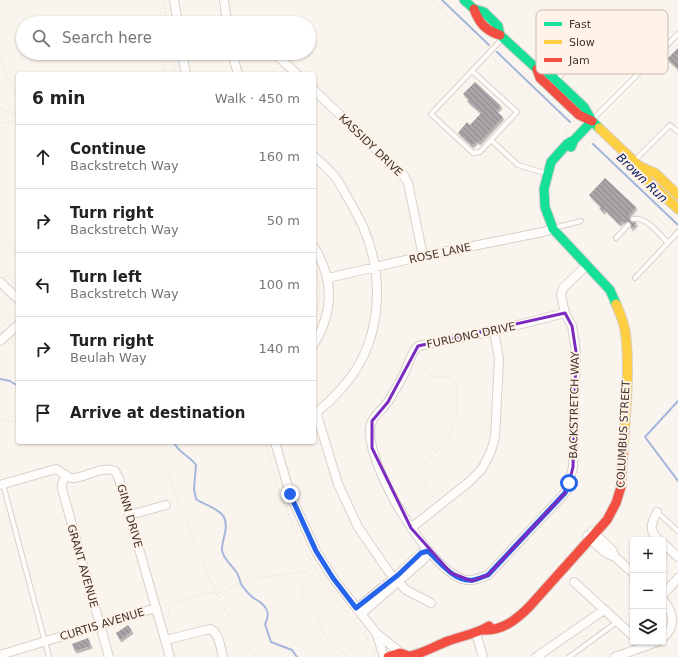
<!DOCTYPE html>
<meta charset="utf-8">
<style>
body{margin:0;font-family:"DejaVu Sans",sans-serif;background:#f2f2f2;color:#222}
.controls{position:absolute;right:12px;bottom:12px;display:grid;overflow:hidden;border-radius:4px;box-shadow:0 1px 3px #0004}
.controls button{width:36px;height:36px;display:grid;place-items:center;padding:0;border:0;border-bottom:1px solid #e0e0e0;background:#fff;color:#222;font:20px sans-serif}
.stop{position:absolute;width:12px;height:12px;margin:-9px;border:3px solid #2563eb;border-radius:50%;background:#fff}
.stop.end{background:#2563eb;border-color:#fff;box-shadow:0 1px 4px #0008}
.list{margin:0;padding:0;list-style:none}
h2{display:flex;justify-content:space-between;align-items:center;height:52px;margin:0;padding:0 16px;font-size:17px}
h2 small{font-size:13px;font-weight:400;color:#767676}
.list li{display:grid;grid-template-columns:26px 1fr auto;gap:12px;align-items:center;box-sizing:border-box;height:64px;padding:0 16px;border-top:1px solid #e0e0e0}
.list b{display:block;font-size:15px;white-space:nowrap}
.list p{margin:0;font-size:13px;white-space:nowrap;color:#767676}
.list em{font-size:13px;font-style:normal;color:#767676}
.icon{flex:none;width:22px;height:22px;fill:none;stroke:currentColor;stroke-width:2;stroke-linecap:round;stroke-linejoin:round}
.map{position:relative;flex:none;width:678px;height:657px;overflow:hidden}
.search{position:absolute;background:#fff;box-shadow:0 1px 3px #0004;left:16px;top:16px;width:300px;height:44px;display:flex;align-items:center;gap:10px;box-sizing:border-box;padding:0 14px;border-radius:22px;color:#767676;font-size:15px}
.panel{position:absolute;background:#fff;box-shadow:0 1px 3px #0004;left:16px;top:72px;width:300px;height:372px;border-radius:4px}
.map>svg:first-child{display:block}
</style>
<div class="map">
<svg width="678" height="657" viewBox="0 0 678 657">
<defs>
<pattern id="building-back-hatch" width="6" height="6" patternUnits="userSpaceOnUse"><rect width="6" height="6" fill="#a8a4a7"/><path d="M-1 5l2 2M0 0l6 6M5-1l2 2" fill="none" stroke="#8a8688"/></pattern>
<filter id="shadow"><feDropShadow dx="1.5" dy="2.5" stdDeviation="0" flood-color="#0004"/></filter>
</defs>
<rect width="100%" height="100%" fill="#faf4ee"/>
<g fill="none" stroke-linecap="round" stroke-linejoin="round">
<path stroke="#a5b6dc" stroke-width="2" d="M442 0 489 45
M497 52 570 122
M593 144 678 225
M0 379 10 381 18 386
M678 401 645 437 678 481
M174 442C177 452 190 456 196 465L194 489 196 499C204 505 219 508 224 517 229 528 222 539 222 550 223 559 232 565 237 573 239 576 240 581 241 584 244 589 248 593 251 596 254 599 258 600 261 603 269 609 269 617 265 624L271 642 292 650 297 657"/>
</g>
<path fill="url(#building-back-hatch)" filter="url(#shadow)" d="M678 48V69L667 59Z
M475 82 501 106 496 111 503 117 479 143 477 141 472 146 458 133 467 122 470 125 481 113 467 101 469 100 463 94Z
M605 178 636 207 629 215 630 217V221L637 223 631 229 630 222 625 223 623 221 619 224 605 210 603 212 599 208 601 207 589 195Z
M128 625 132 631 120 640 116 633Z
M88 638 91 646 75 651 72 644Z"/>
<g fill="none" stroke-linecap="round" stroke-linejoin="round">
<defs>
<path id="lane" d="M502 39 431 114 473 153 480 152 491 140 518 165 548 174
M472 71 517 112 491 140
M556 80 567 69
M593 119 678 34
M634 161 670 125 678 132
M633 219C646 216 659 234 668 243
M554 228 581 221
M616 238 628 225
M635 278 678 232
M3 484 49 657
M657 512 678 531
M569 657 617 622"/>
<path id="street" d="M174 0 178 23
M224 0 227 23
M182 53 186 74
M232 53 238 74
M274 53 297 74
M314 90 404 176 408 183 423 256
M314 156C321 163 330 170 336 178 342 187 347 197 353 207 356 214 361 221 364 229 386 282 381 346 341 389 333 398 324 407 314 414
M314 247C334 280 334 310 314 344
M328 278 423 256 543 232 553 229
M0 282 18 299
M565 313 494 331 418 346C410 354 408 366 403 376 399 384 394 392 389 400 383 410 370 417 370 430 368 467 427 566 462 579 472 582 479 578 488 575L565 493 569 483 573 467 576 352 572 326 565 313 561 295 563 288 587 265
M0 341 18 325
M316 412 338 484 358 527 389 572 406 590 431 603
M275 442 290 494 316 551 333 578 377 634 400 652
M66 475 62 484V489L109 657
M0 485 56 469C62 472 66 478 73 478 86 478 102 465 115 471L119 479 170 657
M657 512C651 524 648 530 659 540
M130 515 166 505
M411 528 469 482 482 469 491 451 495 437 499 359 494 331
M592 531 612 550 615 557 633 573
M587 536C596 544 604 554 615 557
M663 543 678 557
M574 582 633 636
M663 595 678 578
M663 600C674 612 676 627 663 638
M357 608 398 575 421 553 428 551
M361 614 424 559 428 551
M476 633 483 657
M377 635 384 657
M166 640 210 629C220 633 220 648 223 657
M0 655 156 608
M536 657 604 610
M615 657 657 642"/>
<path id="fast" d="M464 0 474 9 484 12 498 26 500 35 537 69 546 71 584 107 592 121 599 128
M574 140 567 144 551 162 544 189 545 207 553 229 610 290 616 304
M571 147 574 140 592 121"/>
<path id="slow" d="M599 128 639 166 648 181 678 209
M639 166 655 173 678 195
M616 304C621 315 625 326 626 337 630 376 625 416 623 455"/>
<path id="jam" d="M474 9C479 23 486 31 500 35
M537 69 540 78 579 115 592 121
M483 630C502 631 516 620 529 607L607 520 616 503 621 487 623 455
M410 656C424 653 435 646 448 641 462 636 476 634 489 626
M388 657 400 653 411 657"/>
</defs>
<use href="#lane" stroke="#d9d0c9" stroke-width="6"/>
<use href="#street" stroke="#d9d0c9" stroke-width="10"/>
<use href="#fast" stroke="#d9d0c9" stroke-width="11"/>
<use href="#slow" stroke="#d9d0c9" stroke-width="11"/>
<use href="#jam" stroke="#d9d0c9" stroke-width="11"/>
<path stroke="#d7d5d2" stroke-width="1" stroke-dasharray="1 3" stroke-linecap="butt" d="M164 0 167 23
M432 0 484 49
M172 53 176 74
M0 57 8 79 18 96
M492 57 569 132
M163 74 168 55 170 53
M0 109 18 115
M0 123 18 121
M567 133 576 124
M593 139 584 147 615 178 672 231
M539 217 540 226
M0 237 18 254
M314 267C322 284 320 307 314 324
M0 269 18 286
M0 327 18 313
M417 365H419L434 377 448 376 453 379 456 383 457 392V416L446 442 419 469V472L434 499
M0 419 18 423
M132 442C148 445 157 454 165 467L208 576 222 604 256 657
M265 442C277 489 293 533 319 574 335 599 355 621 372 645
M429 442 432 444 436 452
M312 574C306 578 302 582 302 589 302 600 310 606 315 614 318 619 320 626 322 631 328 642 336 650 347 655
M167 617 170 607 175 603 205 592 217 594 254 578 304 572 312 574 317 571
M373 648 375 657
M346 657 349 651 367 638"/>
<use href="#lane" stroke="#fefdfc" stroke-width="4"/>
<use href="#street" stroke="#fefdfc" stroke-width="8"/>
<use href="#fast" stroke="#16e098" stroke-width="9"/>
<use href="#slow" stroke="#ffcf43" stroke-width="9"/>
<use href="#jam" stroke="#f24e42" stroke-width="9"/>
</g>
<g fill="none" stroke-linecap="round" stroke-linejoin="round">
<path stroke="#2563eb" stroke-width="5" d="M290 494 316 551 333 578 356 608 398 575 421 553 428 551C439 562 456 583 473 580 478 579 483 577 488 575L565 493 569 483"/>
</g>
<path fill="none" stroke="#7b2cbf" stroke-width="3" stroke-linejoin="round" d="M565 313 572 326 576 352 573 467 569 483 565 493 488 575 472 581 451 573 411 528 372 448V421L388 402 418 346Z"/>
<g text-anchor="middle" stroke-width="4" stroke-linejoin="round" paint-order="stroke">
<g font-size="11" fill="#40342a" stroke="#fff3e9">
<text transform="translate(371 145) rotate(44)" y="4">KASSIDY DRIVE</text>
<text transform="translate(440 253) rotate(-12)" y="4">ROSE LANE</text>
<text transform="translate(471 335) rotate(-12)" y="4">FURLONG DRIVE</text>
<text transform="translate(574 405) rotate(-89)" y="4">BACKSTRETCH WAY</text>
<text transform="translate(623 434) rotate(-87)" y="4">COLUMBUS STREET</text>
<text transform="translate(130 516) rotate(74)" y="4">GINN DRIVE</text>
<text transform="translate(83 566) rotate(74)" y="4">GRANT AVENUE</text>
<text transform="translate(102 624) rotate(-17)" y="4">CURTIS AVENUE</text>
</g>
<g font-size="12" font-style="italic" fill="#0b2365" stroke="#fff3e9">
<text transform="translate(642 178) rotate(44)" y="4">Brown Run</text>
</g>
</g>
<rect x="536" y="10" width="132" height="64" rx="6" fill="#fff3e9" stroke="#c6bab0" stroke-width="1"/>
<rect x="544" y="22" width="18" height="4" fill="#16e098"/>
<rect x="544" y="40" width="18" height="4" fill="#ffcf43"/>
<rect x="544" y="58" width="18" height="4" fill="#f24e42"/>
<g font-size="11" fill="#40342a">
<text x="569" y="28">Fast</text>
<text x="569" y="46">Slow</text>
<text x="569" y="64">Jam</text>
</g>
</svg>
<div class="controls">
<button>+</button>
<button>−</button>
<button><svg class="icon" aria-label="layers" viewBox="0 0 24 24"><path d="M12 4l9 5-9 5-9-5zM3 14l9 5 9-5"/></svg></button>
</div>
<div class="stop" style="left:569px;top:483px"></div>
<div class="stop end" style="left:290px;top:494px"></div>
<div class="search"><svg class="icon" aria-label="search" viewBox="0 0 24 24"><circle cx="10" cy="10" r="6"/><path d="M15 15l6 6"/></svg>Search here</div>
<section class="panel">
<h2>6 min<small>Walk · 450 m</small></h2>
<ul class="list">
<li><svg class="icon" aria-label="ahead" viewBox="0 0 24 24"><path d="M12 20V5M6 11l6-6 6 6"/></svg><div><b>Continue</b><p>Backstretch Way</p></div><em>160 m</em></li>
<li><svg class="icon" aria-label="right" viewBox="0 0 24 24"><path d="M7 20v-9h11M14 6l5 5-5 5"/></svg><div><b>Turn right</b><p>Backstretch Way</p></div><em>50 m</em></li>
<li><svg class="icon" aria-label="left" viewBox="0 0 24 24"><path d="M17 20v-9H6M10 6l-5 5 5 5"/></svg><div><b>Turn left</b><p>Backstretch Way</p></div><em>100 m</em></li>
<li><svg class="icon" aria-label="right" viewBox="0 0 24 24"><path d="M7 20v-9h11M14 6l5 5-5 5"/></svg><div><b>Turn right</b><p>Beulah Way</p></div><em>140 m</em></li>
<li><svg class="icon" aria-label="arrive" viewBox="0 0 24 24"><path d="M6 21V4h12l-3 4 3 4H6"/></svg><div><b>Arrive at destination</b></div></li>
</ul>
</section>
</div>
